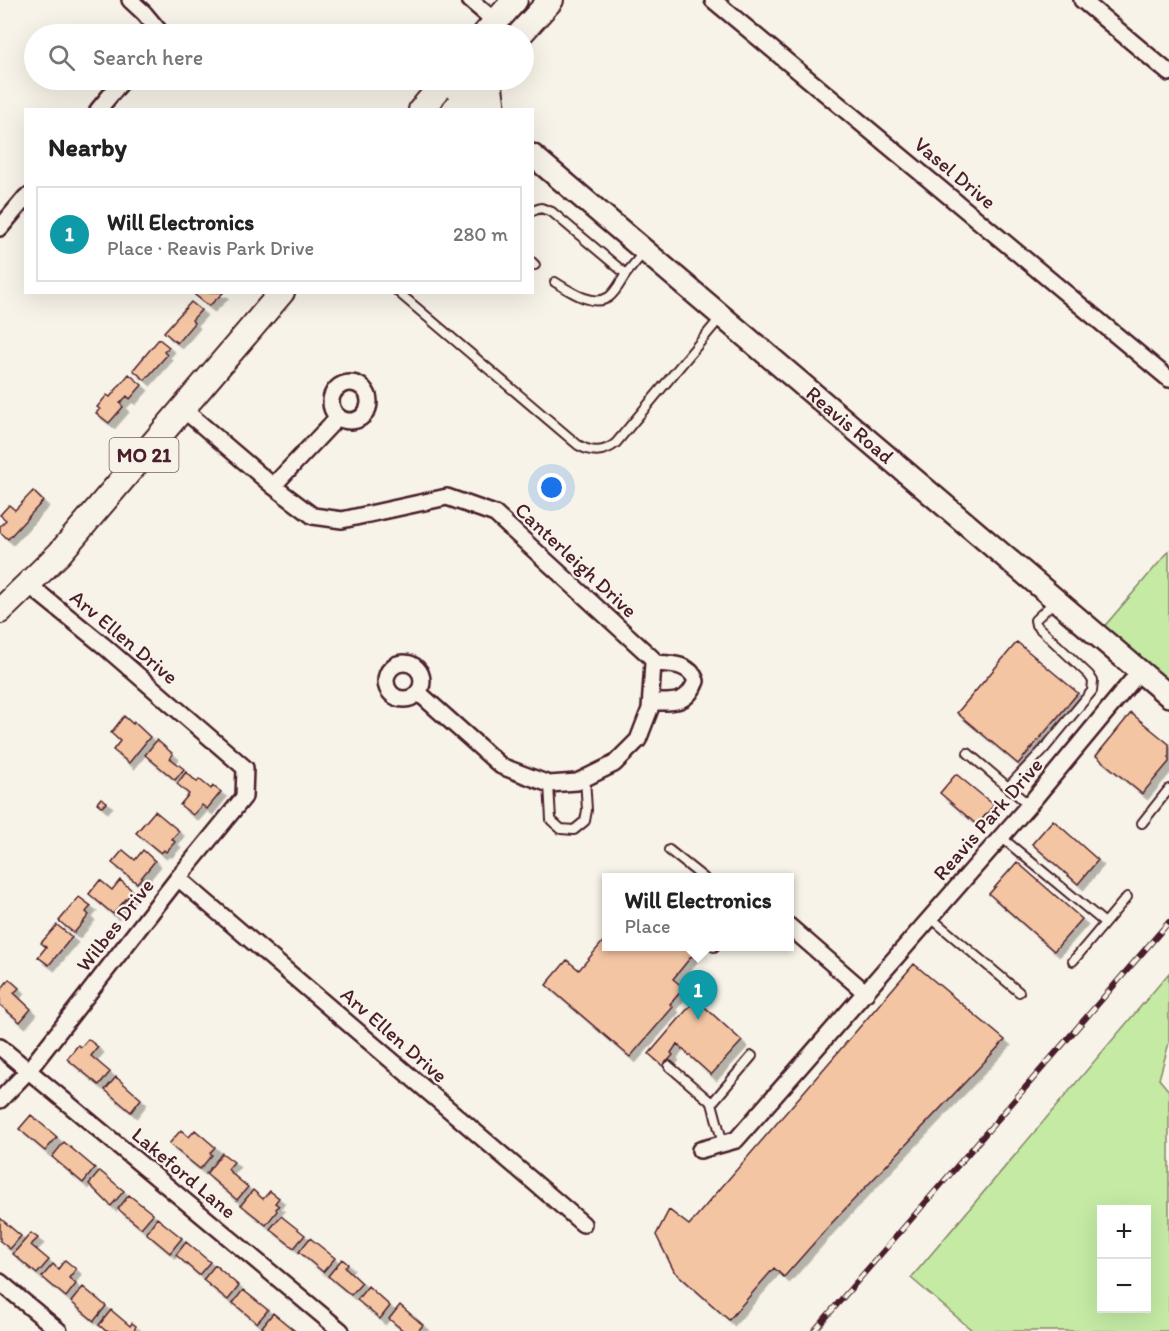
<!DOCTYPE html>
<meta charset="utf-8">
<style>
body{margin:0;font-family:Itim,sans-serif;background:#f2f2f2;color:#222}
.controls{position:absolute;right:18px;bottom:18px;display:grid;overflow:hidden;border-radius:0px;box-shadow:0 6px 24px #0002}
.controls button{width:54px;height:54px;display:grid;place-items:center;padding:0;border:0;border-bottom:2px solid #e0e0e0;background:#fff;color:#222;font:30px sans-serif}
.you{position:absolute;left:552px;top:488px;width:21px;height:21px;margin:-15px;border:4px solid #fff;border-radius:50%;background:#1a73e8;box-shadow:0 0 0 9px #1a73e833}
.badge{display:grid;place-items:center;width:39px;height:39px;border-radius:50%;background:#d93025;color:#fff;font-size:20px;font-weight:700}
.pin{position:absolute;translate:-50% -50px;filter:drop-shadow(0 2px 3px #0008)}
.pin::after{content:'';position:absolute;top:32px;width:21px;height:18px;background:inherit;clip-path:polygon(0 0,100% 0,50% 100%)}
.popup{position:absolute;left:602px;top:873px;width:192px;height:78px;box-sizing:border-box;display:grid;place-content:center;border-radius:0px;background:#fff;filter:drop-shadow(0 2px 4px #0005);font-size:20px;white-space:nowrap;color:#767676}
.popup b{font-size:22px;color:#222}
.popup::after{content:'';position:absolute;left:50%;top:100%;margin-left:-12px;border:12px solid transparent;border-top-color:#fff}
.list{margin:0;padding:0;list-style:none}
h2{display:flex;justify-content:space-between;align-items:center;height:78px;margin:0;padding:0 24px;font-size:26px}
h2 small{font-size:20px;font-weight:400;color:#767676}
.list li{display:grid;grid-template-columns:39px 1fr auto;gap:18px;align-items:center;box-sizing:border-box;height:96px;margin:0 12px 12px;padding:0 12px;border:2px solid #e0e0e0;border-radius:0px}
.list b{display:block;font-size:22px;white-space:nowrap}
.list p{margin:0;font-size:20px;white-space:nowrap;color:#767676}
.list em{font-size:20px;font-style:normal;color:#767676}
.icon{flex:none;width:33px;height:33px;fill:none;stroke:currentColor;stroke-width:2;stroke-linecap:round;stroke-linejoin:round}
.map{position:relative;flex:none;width:1169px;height:1331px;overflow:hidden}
.search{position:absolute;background:#fff;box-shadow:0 6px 24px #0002;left:24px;top:24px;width:510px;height:66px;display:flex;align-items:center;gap:15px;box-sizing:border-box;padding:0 21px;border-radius:33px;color:#767676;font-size:22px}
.panel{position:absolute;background:#fff;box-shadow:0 6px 24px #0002;left:24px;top:108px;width:510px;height:186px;border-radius:0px}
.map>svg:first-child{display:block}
</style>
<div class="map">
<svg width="1169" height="1331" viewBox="0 0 1169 1331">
<defs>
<filter id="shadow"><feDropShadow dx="5.5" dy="5.5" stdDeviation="0" flood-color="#0004"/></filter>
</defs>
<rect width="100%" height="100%" fill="#f7f3e8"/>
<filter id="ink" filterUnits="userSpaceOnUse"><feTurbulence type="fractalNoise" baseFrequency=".0167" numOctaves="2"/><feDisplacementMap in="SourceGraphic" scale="12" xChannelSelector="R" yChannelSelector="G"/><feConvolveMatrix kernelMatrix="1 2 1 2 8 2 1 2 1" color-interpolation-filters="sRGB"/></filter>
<g filter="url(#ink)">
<path fill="#c4eaa4" stroke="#878468" stroke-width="1.5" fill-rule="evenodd" d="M1169 551V685L1102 629Z
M1169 973V1043L1159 1079 1169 1091V1331H973L911 1278ZM1102 1210H1146V1308H1102Z"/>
<path fill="#f4c5a3" stroke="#4a1f2b" stroke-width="1.5" filter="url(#shadow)" d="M197 292H222L223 293 209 306 195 295Z
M191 302 201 310 192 320 194 323 177 343 164 332Z
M159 339 169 347 164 352 167 355 145 380 133 370Z
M129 374 142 385 130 399 127 396 120 403 123 407 109 423 96 413 100 409 97 407 107 395 110 397Z
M33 491 43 501 8 539 0 532V526L6 520 0 515 9 505 15 510Z
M1017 642 1078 693 1018 764 957 713Z
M1131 713 1169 744V762L1142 794 1096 756Z
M124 716 133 724 134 722 150 737 129 763 113 750 120 741 111 733Z
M157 740 173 754 170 758 184 769 175 780 145 755Z
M186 772 197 782 199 779 211 789 213 786 221 792 207 809 202 805 193 815 180 805 189 794 177 784Z
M956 774 994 805 977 825 940 793Z
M101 798 107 802 102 807 97 803Z
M155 811 179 831 172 839 175 842 166 852 164 850 161 853 136 833Z
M1053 820 1098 860 1078 884 1032 844Z
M123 850 135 860 143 850 155 861 137 883 112 863Z
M1017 862 1082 919 1054 951 989 894Z
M100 880 112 890 120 880 133 891 113 914 89 894Z
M79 897 91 906 86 912 89 915 74 933 59 921Z
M57 925 72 937 49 965 38 957 46 947 41 943Z
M606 938V946H700L673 979 684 988 670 1004 673 1007 630 1057 546 985 567 960 579 970Z
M914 964 1005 1040 829 1226 784 1277 774 1268 729 1320 674 1271 656 1235 669 1210 689 1225Z
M9 979 19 988 14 993 31 1009 20 1022 0 1005V991Z
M696 999 742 1041 711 1075 677 1044 671 1053 673 1055 663 1066 649 1054Z
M88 1039 98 1047 91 1056 110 1072 99 1085 67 1059 78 1045 81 1047Z
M116 1077 141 1099 131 1112 105 1090Z
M31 1115 57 1137 45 1151 19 1129Z
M181 1130 189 1137 195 1130 215 1147 210 1153 212 1155 200 1169 169 1144Z
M64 1142 95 1168 83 1183 52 1157Z
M222 1153 234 1162 228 1169 231 1173 248 1187 237 1200 206 1174Z
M100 1171 124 1191 111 1206 89 1184Z
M253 1190 263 1199 270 1191 279 1198 275 1203 279 1206 276 1209 277 1211 266 1225 241 1205Z
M129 1195 153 1214 141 1228 118 1209Z
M281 1216 305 1235 294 1248 270 1229Z
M0 1218 21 1236 10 1249 0 1241Z
M157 1218 182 1238 170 1253 146 1233Z
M31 1233 38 1238 31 1245 49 1260 37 1274 13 1254Z
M310 1238 335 1258 323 1272 299 1252Z
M186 1242 210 1262 199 1275 176 1255Z
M342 1259 348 1264 345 1267 362 1283 351 1295 328 1276Z
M65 1260 76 1269 69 1278 76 1284 66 1297 42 1277 53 1264 58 1269Z
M215 1265 239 1286 228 1300 203 1280Z
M368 1286 390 1306 380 1319 357 1300Z
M83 1287 106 1306 94 1321 71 1302Z
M243 1290 268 1310 257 1323 233 1303Z
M400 1305 423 1325 418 1331H404L389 1319Z
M111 1310 130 1326 132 1323 136 1326 134 1331H106L99 1325Z
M273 1313 295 1331H267L262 1327Z"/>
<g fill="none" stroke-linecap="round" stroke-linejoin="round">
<defs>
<path id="lane" d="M532 211 541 208 552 212 626 274C621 281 616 292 609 297 593 308 568 290 555 282
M532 262 535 265
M626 274 643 253
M398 292 578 445C592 453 604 453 616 443L721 317
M968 753 1029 805
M549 784 551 820 561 829 574 830 585 821 587 810 585 778
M1009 786 1044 749 1092 691 1093 681 1089 675 1036 625 1035 620 1054 602
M1142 823 1169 789
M1001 837 1105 923
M669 850 704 878
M931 918 1019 992
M714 947 715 946
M1073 961 1127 897
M669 1066 712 1103 723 1144
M712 1103 752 1056"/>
<path id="street" d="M130 0 144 13 159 31 157 34
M470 0 496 22
M713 0 1169 379
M1082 0 1169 73
M98 110 123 80
M0 228 26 197
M331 402a19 19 0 1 1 38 0a19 19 0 1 1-38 0Z
M183 409 273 486 313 516 342 520 447 497 495 514 652 658 653 663 650 709 638 740 614 764 577 782 549 784 501 766 419 693
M273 486 338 417
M386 681a18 18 0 1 1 36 0a18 18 0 1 1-36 0Z
M651 702C673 702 687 705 696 681 690 663 670 664 653 663
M178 878 583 1224
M789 926 866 993
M0 1047 341 1331
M0 1100 28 1071 178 878 244 797 245 768 104 646 29 585
M700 1150 736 1140 1029 805 1140 671
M0 1282 59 1331"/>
<g id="secondary">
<path d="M452 86 479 110"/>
<path id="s1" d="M532 155 1169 696"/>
</g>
<path id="primary" d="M485 34 515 0
M520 34 551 0
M489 80 493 110
M421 110 446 80
M454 110 481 80
M0 611 59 554 282 292"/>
</defs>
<use href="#lane" stroke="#4a1f2b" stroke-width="12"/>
<use href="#street" stroke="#4a1f2b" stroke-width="20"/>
<use href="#secondary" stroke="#4a1f2b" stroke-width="26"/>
<use href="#primary" stroke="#4a1f2b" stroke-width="28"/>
<use href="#lane" stroke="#f7f3e8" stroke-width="8"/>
<use href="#street" stroke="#f7f3e8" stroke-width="15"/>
<use href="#secondary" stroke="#f7f3e8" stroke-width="21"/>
<use href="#primary" stroke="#f7f3e8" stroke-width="24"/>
<defs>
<path id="rail" d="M814 1331 1169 922"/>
</defs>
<use href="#rail" stroke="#4a1f2b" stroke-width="6"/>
<use href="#rail" stroke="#f7f3e8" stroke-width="4" stroke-dasharray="11" stroke-linecap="butt"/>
</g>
</g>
<g text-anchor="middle" stroke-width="4.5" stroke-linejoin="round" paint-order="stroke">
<rect fill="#f7f3e8" stroke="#7e5f64" stroke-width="1.5" x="109.5" y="438" width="69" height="34" rx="4.5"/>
<g font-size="20" font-weight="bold" fill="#4a1f2b">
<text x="144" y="462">MO 21</text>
</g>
<g font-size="21" fill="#4a1f2b" stroke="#f7f3e8">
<text transform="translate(955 173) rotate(40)" y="7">Vasel Drive</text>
<text dy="7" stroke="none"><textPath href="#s1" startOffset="417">Reavis Road</textPath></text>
<text transform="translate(576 560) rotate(43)" y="7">Canterleigh Drive</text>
<text transform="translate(124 637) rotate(40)" y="7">Arv Ellen Drive</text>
<text transform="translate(988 819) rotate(-49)" y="7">Reavis Park Drive</text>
<text transform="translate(115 925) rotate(-52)" y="7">Wilbes Drive</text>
<text transform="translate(394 1035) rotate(41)" y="7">Arv Ellen Drive</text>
<text transform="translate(184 1173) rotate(40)" y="7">Lakeford Lane</text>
</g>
</g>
</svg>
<div class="controls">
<button>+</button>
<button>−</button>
</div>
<div class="you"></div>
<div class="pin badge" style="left:698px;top:1020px;background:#0f9aa8">1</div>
<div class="popup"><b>Will Electronics</b>Place</div>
<div class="search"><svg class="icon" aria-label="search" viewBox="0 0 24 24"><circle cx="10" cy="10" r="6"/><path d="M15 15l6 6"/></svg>Search here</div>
<section class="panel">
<h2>Nearby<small></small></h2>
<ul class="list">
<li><span class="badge" style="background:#0f9aa8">1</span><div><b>Will Electronics</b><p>Place · Reavis Park Drive</p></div><em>280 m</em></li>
</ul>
</section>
</div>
